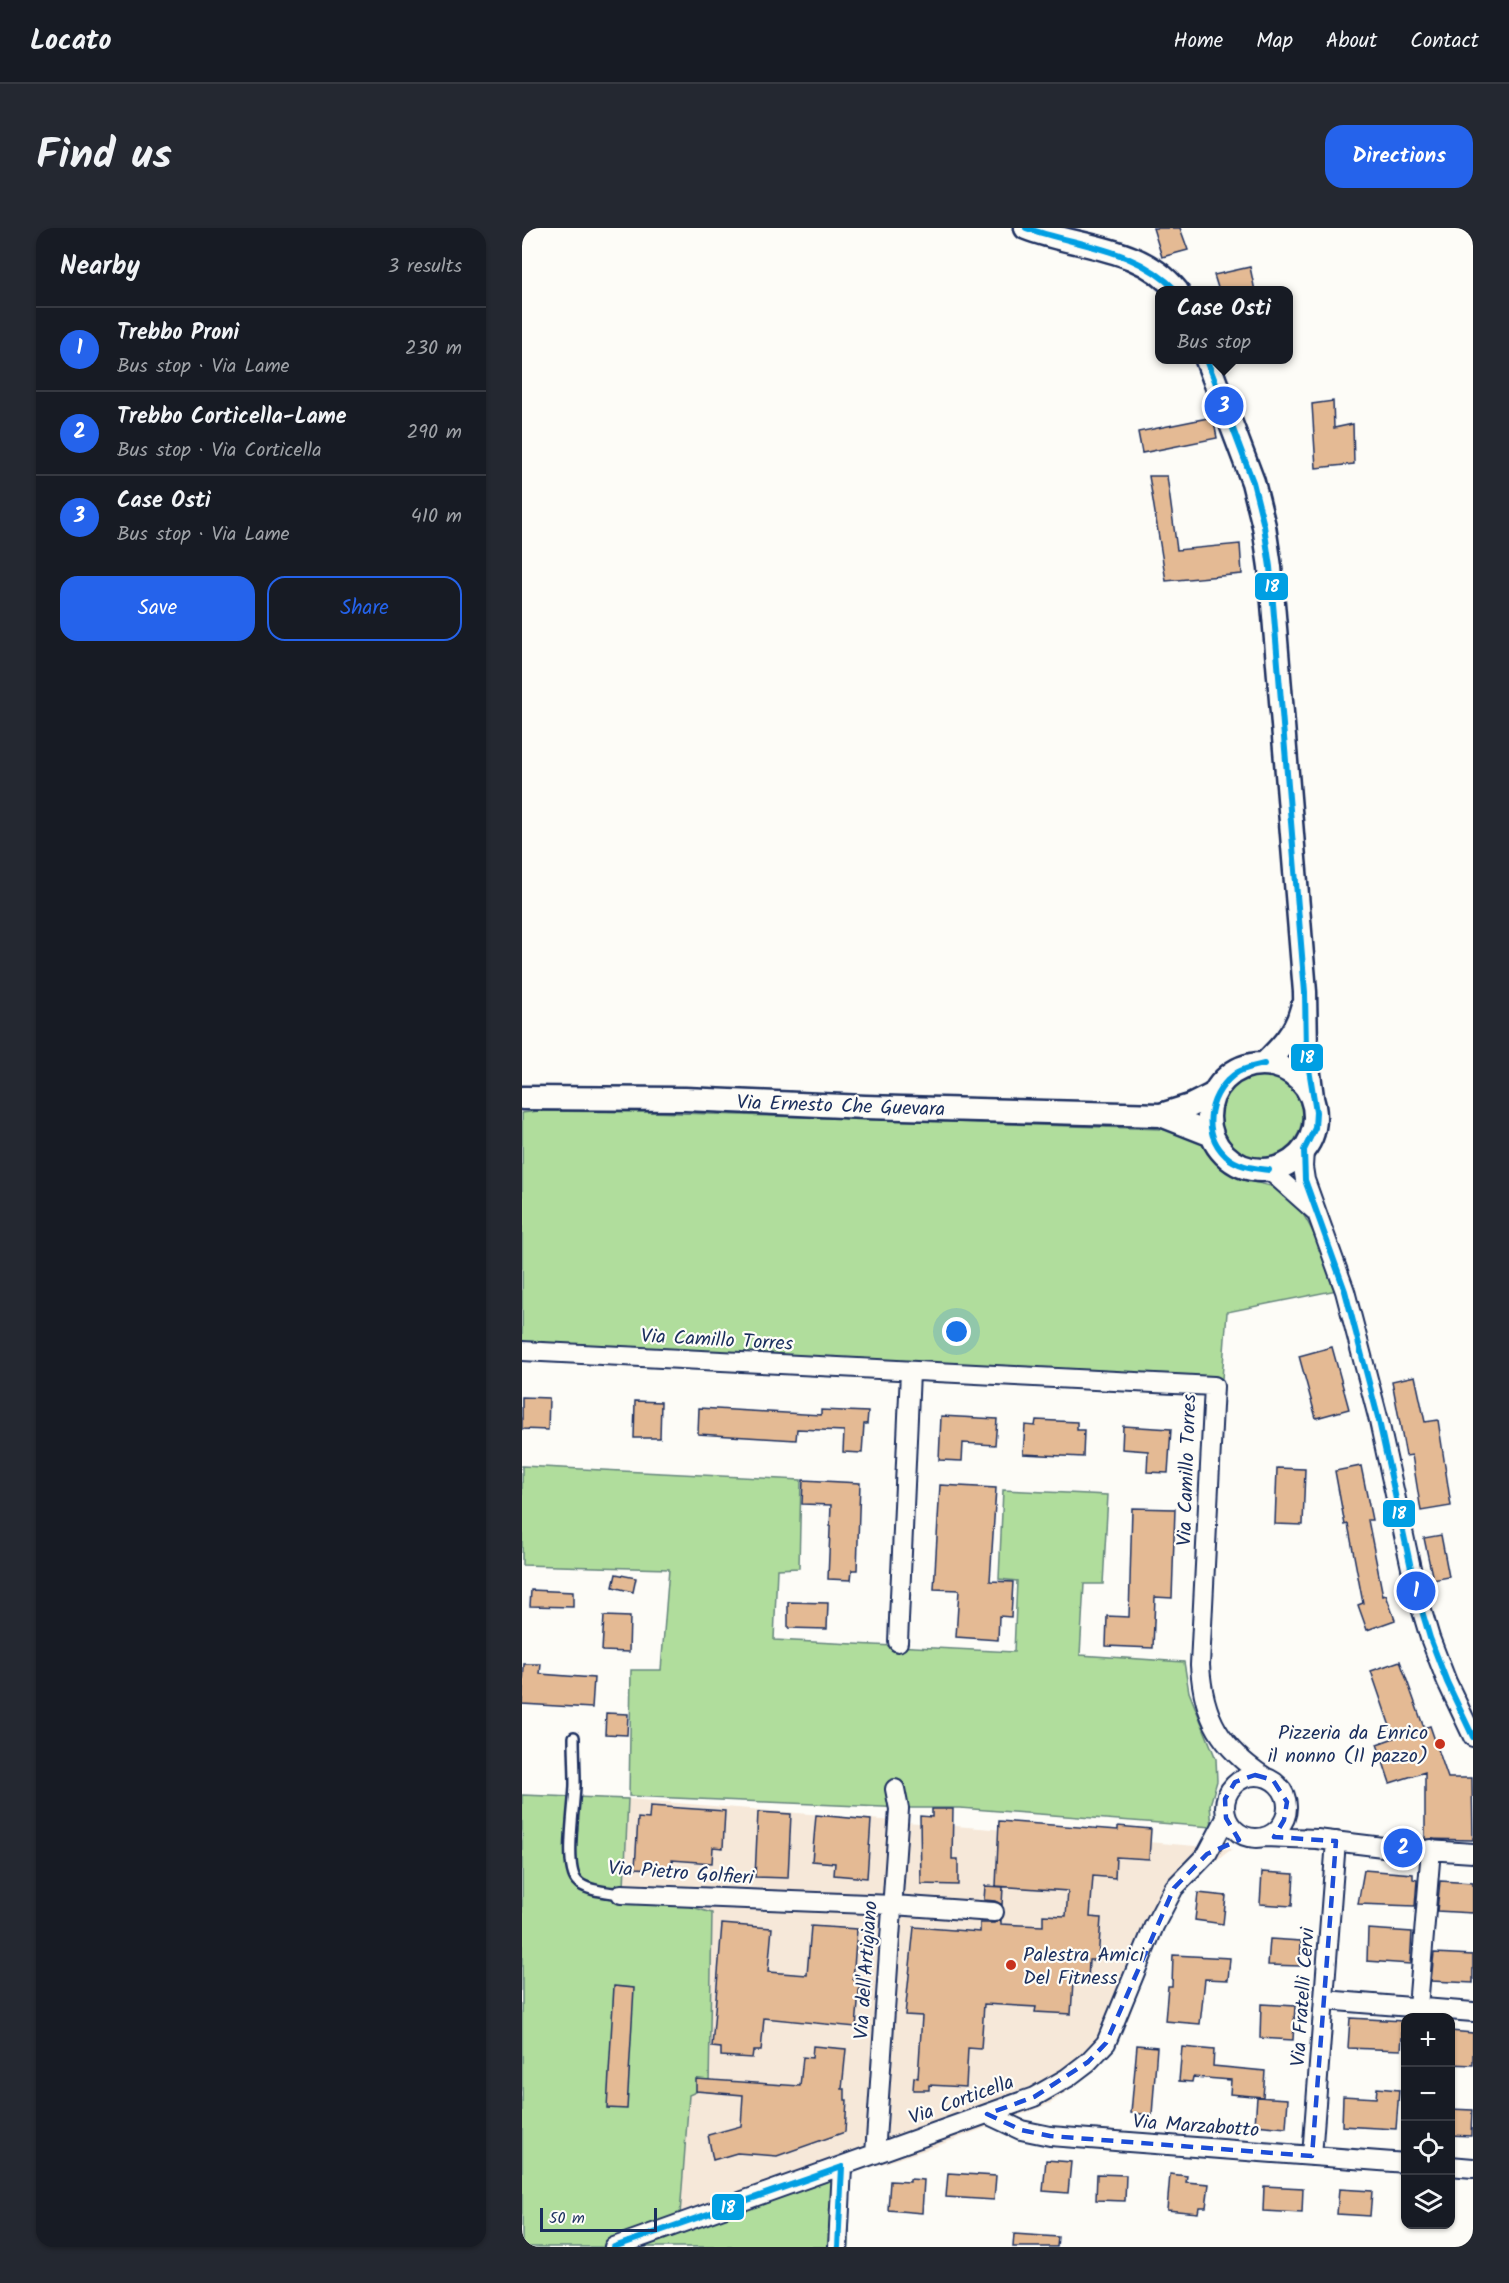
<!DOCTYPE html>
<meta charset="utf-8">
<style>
body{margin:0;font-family:Kalam,sans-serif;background:#242831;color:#f1f3f6}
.controls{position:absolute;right:18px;bottom:18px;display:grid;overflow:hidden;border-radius:12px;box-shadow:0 2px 4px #0004}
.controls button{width:54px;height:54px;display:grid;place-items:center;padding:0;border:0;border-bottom:2px solid #363941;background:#171b24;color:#f1f3f6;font:30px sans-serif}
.scale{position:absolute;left:18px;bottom:15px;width:117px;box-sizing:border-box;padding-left:6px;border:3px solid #1b2f5e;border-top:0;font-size:16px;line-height:21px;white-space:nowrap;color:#1b2f5e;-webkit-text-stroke:4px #fdfcf7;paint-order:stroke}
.you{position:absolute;left:435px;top:1104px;width:21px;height:21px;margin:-15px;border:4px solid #fff;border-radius:50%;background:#1a73e8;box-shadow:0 0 0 9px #1a73e833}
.badge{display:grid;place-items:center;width:39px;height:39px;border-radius:50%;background:#2563eb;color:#fff;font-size:20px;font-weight:700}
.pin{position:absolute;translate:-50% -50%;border:3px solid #fff;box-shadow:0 2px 6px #0006}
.popup{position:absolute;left:633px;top:58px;width:138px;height:78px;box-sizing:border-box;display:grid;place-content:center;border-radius:12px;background:#171b24;filter:drop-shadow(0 2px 4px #0005);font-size:20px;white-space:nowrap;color:#9ea1a6}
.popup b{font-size:22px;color:#f1f3f6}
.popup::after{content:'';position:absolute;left:50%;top:100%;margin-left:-12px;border:12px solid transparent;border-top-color:#171b24}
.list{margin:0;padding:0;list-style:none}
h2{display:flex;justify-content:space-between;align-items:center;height:78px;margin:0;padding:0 24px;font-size:26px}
h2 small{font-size:20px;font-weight:400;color:#9ea1a6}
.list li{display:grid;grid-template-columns:39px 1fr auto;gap:18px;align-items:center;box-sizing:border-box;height:84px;padding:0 24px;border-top:2px solid #363941}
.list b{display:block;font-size:22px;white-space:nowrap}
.list p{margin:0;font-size:20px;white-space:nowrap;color:#9ea1a6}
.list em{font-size:20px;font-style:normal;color:#9ea1a6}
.actions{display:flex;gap:12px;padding:18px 24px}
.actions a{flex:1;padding:14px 0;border:2px solid #2563eb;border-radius:18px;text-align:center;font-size:21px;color:#2563eb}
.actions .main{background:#2563eb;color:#fff}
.icon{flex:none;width:33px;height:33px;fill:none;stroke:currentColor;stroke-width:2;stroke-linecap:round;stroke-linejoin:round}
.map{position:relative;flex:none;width:951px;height:2019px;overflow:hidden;border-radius:18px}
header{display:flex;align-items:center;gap:36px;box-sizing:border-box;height:84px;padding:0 30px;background:#171b24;border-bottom:2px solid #363941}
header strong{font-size:28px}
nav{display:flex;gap:33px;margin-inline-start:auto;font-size:21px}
.intro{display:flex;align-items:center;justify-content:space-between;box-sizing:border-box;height:144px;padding:0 36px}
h1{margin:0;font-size:42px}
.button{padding:15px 27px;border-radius:18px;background:#2563eb;color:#fff;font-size:21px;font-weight:700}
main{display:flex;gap:36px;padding:0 36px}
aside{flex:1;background:#171b24;border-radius:18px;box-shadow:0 2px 4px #0004}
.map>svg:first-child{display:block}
</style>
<header>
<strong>Locato</strong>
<nav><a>Home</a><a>Map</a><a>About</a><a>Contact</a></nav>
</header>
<div class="intro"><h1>Find us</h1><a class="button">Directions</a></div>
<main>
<aside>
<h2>Nearby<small>3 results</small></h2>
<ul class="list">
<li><span class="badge">1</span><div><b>Trebbo Proni</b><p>Bus stop · Via Lame</p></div><em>230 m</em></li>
<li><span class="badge">2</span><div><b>Trebbo Corticella-Lame</b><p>Bus stop · Via Corticella</p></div><em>290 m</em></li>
<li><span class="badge">3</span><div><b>Case Osti</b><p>Bus stop · Via Lame</p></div><em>410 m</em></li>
</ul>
<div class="actions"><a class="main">Save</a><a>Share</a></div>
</aside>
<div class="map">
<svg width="951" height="2019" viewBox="0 0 951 2019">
<rect width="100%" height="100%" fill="#fdfcf7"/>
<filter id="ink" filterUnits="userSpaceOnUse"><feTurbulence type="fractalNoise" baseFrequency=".0167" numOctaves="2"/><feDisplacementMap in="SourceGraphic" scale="12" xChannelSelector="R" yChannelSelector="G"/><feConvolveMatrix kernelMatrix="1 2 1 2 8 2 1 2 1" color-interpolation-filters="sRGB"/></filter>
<g filter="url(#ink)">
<path fill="#f6e8d9" d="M106 1571 710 1621 662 1657 630 1709 608 1788 574 1842 529 1875 410 1920 157 2000 167 1867 102 1659Z"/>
<path fill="#b0dd9c" stroke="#66867d" stroke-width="1.5" d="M696 888a42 42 0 1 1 84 0a42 42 0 1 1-84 0Z
M16 883 127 884 639 901C654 904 674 906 686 918 695 927 699 942 712 948 727 956 746 954 760 963 786 979 803 1034 815 1062L705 1084 700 1151 0 1116V885Z
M0 1238 279 1252 277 1340 255 1341 252 1412 492 1424 495 1353 477 1351 481 1262 586 1267 581 1356H562L558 1427 662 1434 667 1464 694 1531 695 1553 688 1577 690 1599 438 1580H384L107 1568 109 1442H139L147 1341 0 1337Z
M0 1567 106 1571 102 1659 190 1685 187 1858 167 1867 157 2000 302 1948H328L327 2019H0Z"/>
<path fill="#e4ba94" stroke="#1b2f5e" stroke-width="1.5" d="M631 0H658L666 22 640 29Z
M728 39 733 63H697L692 47Z
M811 173 812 200 831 196 832 236 794 240 790 176Z
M691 189 695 210 620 225 616 204Z
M627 248H645L655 322 718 316 720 346 644 353Z
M810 1119 827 1181 794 1190 777 1128Z
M893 1148 903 1194 916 1192 929 1278 899 1283 890 1227 884 1228 870 1153Z
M0 1169 27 1170 26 1202 0 1201Z
M113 1173 139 1174 138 1210H112Z
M177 1180 299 1187V1182L346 1184 345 1196H342L340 1225 321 1224 322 1203 275 1201 274 1212 176 1206Z
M419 1188 475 1191 473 1217 441 1215 440 1233 417 1232Z
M514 1192 555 1194V1202H562L561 1229 501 1226 503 1197 513 1198Z
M601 1198 649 1201 646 1245 625 1244 626 1223 600 1221Z
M839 1238 850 1292H846L861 1368 864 1367 873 1392 845 1402 836 1377 841 1375 826 1296 823 1297 813 1243Z
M755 1240 783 1241 781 1297 753 1296Z
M281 1252 338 1255 335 1342H330L329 1352 306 1351 309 1277 280 1276Z
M418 1257 474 1260 468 1353 491 1354 489 1389 477 1388 476 1412 434 1409 437 1362 412 1361Z
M610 1280 653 1281 650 1370 633 1369 631 1420 584 1418 585 1388 607 1389Z
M919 1307 927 1349 911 1352 902 1310Z
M94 1346 114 1350 111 1364 91 1359Z
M9 1362 51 1364V1379L8 1378Z
M266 1374 306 1375 305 1401 266 1400Z
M82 1388 108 1389 107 1424 80 1423Z
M878 1433 902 1500 908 1498 926 1550H950L951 1612 903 1611V1544L868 1555 855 1516 872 1510 849 1443Z
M2 1436H19L18 1446 72 1450 70 1480 0 1476Z
M84 1485 106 1486 105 1507 83 1506Z
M128 1578 203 1583 201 1620 191 1619 190 1635 150 1632 149 1642 113 1640 116 1590 127 1591Z
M410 1581H431L430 1631H436V1657L399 1656 398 1588 410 1589Z
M236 1584 269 1586 266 1650 233 1649Z
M294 1587 349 1592 345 1650 312 1647 313 1635 290 1633Z
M477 1593 596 1602V1598L629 1601 627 1631 594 1629 593 1650 571 1648 568 1689 579 1690 576 1732H567L566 1755 551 1754 549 1786 513 1784 514 1779 462 1776 459 1821 446 1820 444 1859 407 1857V1862H391L392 1849 396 1850 400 1788 383 1787 392 1699 458 1704V1695H472L479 1692V1696L521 1698V1687L544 1688 546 1663 474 1658Z
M842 1642 891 1646V1651L895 1652 893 1678 836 1676Z
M740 1644 772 1646 770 1678 738 1676Z
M918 1653 951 1655V1685L915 1683Z
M463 1658 481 1659 480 1677 473 1673 462 1672Z
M676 1665 704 1668 701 1696 673 1692Z
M200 1696 250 1700 246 1744 285 1747 289 1698 335 1701 331 1752H338L334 1799 242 1790 239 1823H231L230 1830 199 1828V1820L190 1819Z
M846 1701 890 1704 888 1736 845 1733Z
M748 1711 779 1713 778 1738 746 1737Z
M912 1725 951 1727V1755L909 1753Z
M651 1727 708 1730 706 1752 683 1751 678 1796 643 1793 646 1758H650Z
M92 1758 112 1760 105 1881 85 1880Z
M739 1776 773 1778 771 1812 738 1810Z
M828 1790 881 1793 879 1822 826 1820Z
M928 1803 951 1805V1837L928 1836Z
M615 1817 635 1819 630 1887 609 1885Z
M291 1818 324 1821 320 1861H323V1872H325L323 1904 255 1928 215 1925 191 1932 186 1907 219 1898 221 1867 174 1863V1851L278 1858 281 1829 290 1830Z
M660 1819 692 1822 691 1838 743 1843 741 1869 708 1866 709 1852 671 1849 670 1854 657 1853Z
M855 1860 877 1862 874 1901 820 1898 821 1868 854 1870Z
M735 1869 766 1871 764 1900 733 1897Z
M928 1881 950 1882 949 1908 928 1907Z
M524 1932 549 1934 546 1965 521 1963Z
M426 1945 474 1948 472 1972 424 1969Z
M575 1946 604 1947 603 1973 574 1972Z
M648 1946 665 1948 664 1954 687 1956 684 1979H677L676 1985 645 1982Z
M388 1951 402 1952 400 1985 366 1982 368 1953 388 1954Z
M742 1958 781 1960 780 1985 741 1983Z
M817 1961 850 1963 848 1988 815 1986Z
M492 2006 536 2009 535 2019H491Z"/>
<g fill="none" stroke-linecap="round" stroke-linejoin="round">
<defs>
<path id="service" d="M52 1509C52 1525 53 1541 53 1556 53 1576 42 1639 55 1653 63 1663 87 1664 99 1666"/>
<path id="minor" d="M782 922 781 939 783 952 823 1063 857 1193 894 1363 908 1410 925 1454 951 1509
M747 942 793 983
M0 1123 692 1158 678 1437C681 1490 699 1520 743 1549
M376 1414 388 1144
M703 1579a31 31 0 1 1 62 0a31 31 0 1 1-62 0Z
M742 1609 795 1611 861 1619 951 1625
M99 1666 371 1677 472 1684
M802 1772 951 1784
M896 1779 909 1621
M465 1886 499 1902 528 1908 884 1935
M353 1926 377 1581 373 1561
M790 1928 814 1613
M928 1938 951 1940
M92 2019 512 1869 545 1850 566 1834 584 1815 632 1698 652 1660 685 1626 704 1590
M316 2019 320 1939"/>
<path id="tertiary" d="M504 0C555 20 618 17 655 63
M685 132 731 254 742 298 748 339 783 764 784 823 790 869
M687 889a53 53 0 1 1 106 0a53 53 0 1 1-106 0Z
M742 836C759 820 775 803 780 780
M0 870 163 871 343 879 639 887 690 907
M639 887 668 878 692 866"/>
</defs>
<use href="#service" stroke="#1b2f5e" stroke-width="14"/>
<use href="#minor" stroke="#1b2f5e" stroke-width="22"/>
<use href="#tertiary" stroke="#1b2f5e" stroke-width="27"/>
<use href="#service" stroke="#fdfcf7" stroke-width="9"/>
<use href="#minor" stroke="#fdfcf7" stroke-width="18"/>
<use href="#tertiary" stroke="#fdfcf7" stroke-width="22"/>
<defs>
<path id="bus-1" d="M504 0C559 19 611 19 655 63
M685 132 731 254 742 298 748 339 783 764 784 823 794 884 793 900 782 922 783 952 823 1063 857 1193 894 1363 908 1410 925 1454 951 1509
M742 836C734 838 723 840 716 844 688 862 677 903 704 928 716 939 732 940 747 942
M92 2019 320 1939
M316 2019 320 1939"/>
</defs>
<use href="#bus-1" stroke="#fdfcf7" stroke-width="10"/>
<use href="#bus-1" stroke="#009fe3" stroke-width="6"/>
</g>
</g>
<path fill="none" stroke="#1d4ed8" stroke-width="4.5" stroke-dasharray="12 8" stroke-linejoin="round" d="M733 1547 751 1552 765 1574 762 1592 752 1609 814 1613 790 1928 528 1908 499 1902 465 1886 512 1869 566 1834 584 1815 652 1660 685 1626 717 1612 704 1590 703 1571 713 1554Z"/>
<g fill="#c8321e" stroke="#fdfcf7" stroke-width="2">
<circle cx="918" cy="1516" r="6"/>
<circle cx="489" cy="1737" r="6"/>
</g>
<g text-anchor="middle" stroke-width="4.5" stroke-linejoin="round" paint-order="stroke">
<g font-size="20" fill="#1b2f5e" stroke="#fdfcf7">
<text transform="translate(319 877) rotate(2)" y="7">Via Ernesto Che Guevara</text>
<text transform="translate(195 1111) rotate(3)" y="7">Via Camillo Torres</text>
<text transform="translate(664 1242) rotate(-88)" y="7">Via Camillo Torres</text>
<text transform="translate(159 1644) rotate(4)" y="7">Via Pietro Golfieri</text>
<text transform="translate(343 1742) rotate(-86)" y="7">Via dell'Artigiano</text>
<text transform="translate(780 1769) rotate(-86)" y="7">Via Fratelli Cervi</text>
<text transform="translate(439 1871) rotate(-20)" y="7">Via Corticella</text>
<text transform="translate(674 1897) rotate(4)" y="7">Via Marzabotto</text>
</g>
<g font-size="20" fill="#1b2f5e" stroke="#fdfcf7" text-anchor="end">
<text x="906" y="1511">Pizzeria da Enrico<tspan x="906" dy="23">il nonno (Il pazzo)</tspan></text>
<text x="501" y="1733" text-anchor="start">Palestra Amici<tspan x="501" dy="23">Del Fitness</tspan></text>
</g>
</g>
<g stroke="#fdfcf7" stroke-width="2">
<rect x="732" y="344" width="35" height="29" rx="6" fill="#009fe3"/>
<rect x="768" y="815" width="34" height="29" rx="6" fill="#009fe3"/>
<rect x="860" y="1271" width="34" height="29" rx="6" fill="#009fe3"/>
<rect x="189" y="1965" width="34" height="28" rx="6" fill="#009fe3"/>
</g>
<g font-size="16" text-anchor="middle" font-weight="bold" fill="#fff">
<text x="750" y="364">18</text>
<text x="785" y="835">18</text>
<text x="877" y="1291">18</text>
<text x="206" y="1985">18</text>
</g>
</svg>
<div class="controls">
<button>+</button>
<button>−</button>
<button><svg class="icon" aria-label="locate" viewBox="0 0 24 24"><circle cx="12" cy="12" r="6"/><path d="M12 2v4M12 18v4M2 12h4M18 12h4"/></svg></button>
<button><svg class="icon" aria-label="layers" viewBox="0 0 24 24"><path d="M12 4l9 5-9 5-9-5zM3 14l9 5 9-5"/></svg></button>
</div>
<div class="scale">50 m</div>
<div class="you"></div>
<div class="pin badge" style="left:894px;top:1363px">1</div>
<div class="pin badge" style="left:881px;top:1620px">2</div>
<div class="pin badge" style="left:702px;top:178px">3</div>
<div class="popup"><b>Case Osti</b>Bus stop</div>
</div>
</main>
